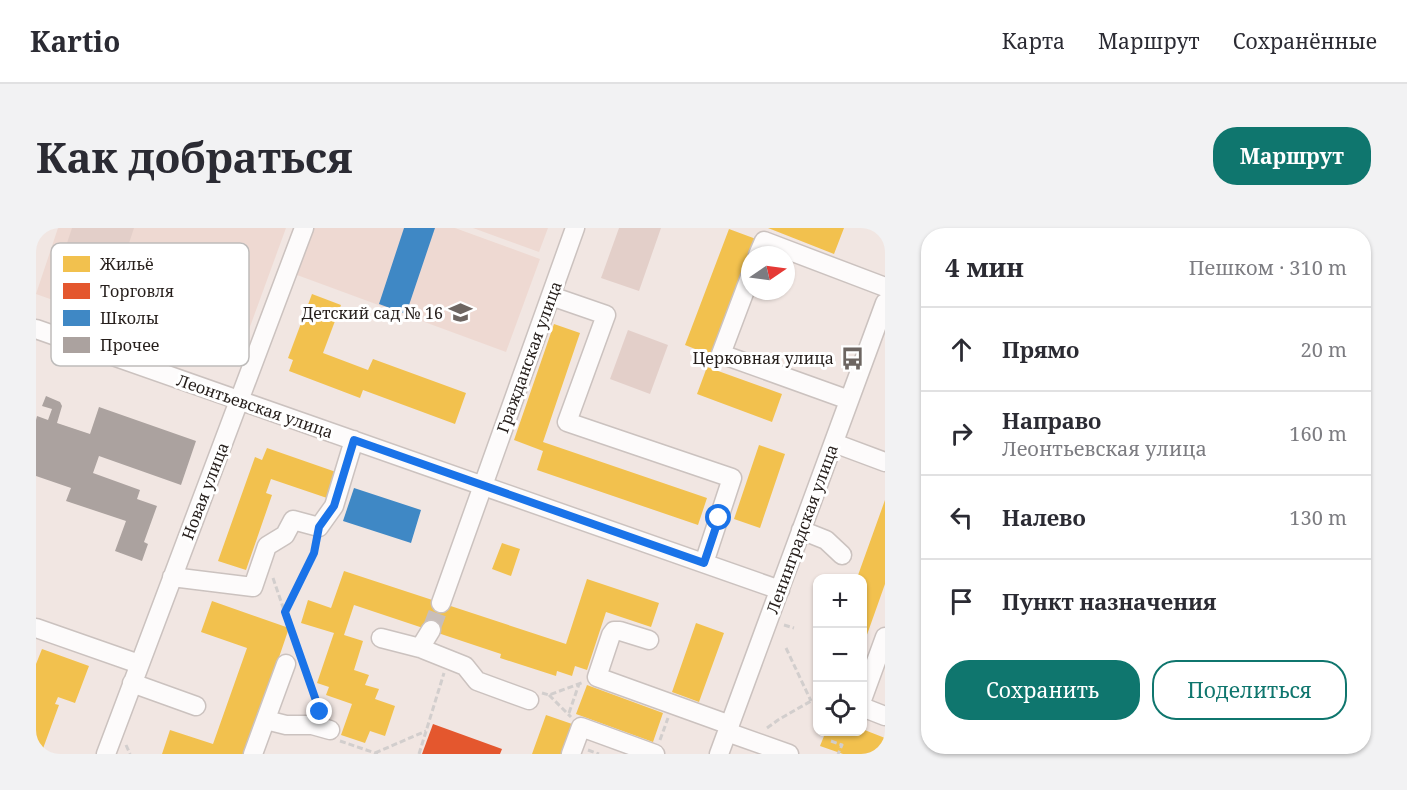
<!DOCTYPE html>
<html lang="ru">
<meta charset="utf-8">
<style>
body{margin:0;font-family:"Noto Serif",serif;background:#f2f2f3;color:#2b2b33}
.controls{position:absolute;right:18px;bottom:18px;display:grid;overflow:hidden;border-radius:12px;box-shadow:0 2px 4px #0004}
.controls button{width:54px;height:54px;display:grid;place-items:center;padding:0;border:0;border-bottom:2px solid #e1e1e2;background:#fff;color:#2b2b33;font:30px sans-serif}
.compass{position:absolute;left:705px;top:18px;width:54px;height:54px;border-radius:50%;background:#fff;box-shadow:0 2px 4px #0004;rotate:77deg}
.stop{position:absolute;width:18px;height:18px;margin:-14px;border:4px solid #1a73e8;border-radius:50%;background:#fff}
.stop.end{background:#1a73e8;border-color:#fff;box-shadow:0 2px 6px #0008}
.list{margin:0;padding:0;list-style:none}
h2{display:flex;justify-content:space-between;align-items:center;height:78px;margin:0;padding:0 24px;font-size:26px}
h2 small{font-size:20px;font-weight:400;color:#7c7c81}
.list li{display:grid;grid-template-columns:39px 1fr auto;gap:18px;align-items:center;box-sizing:border-box;height:84px;padding:0 24px;border-top:2px solid #e1e1e2}
.list b{display:block;font-size:22px;white-space:nowrap}
.list p{margin:0;font-size:20px;white-space:nowrap;color:#7c7c81}
.list em{font-size:20px;font-style:normal;color:#7c7c81}
.actions{display:flex;gap:12px;padding:18px 24px}
.actions a{flex:1;padding:14px 0;border:2px solid #0f766e;border-radius:24px;text-align:center;font-size:21px;color:#0f766e}
.actions .main{background:#0f766e;color:#fff}
.icon{flex:none;width:33px;height:33px;fill:none;stroke:currentColor;stroke-width:2;stroke-linecap:round;stroke-linejoin:round}
.map{position:relative;flex:none;width:849px;height:526px;overflow:hidden;border-radius:24px}
header{display:flex;align-items:center;gap:36px;box-sizing:border-box;height:84px;padding:0 30px;background:#fff;border-bottom:2px solid #e1e1e2}
header strong{font-size:28px}
nav{display:flex;gap:33px;margin-inline-start:auto;font-size:21px}
.intro{display:flex;align-items:center;justify-content:space-between;box-sizing:border-box;height:144px;padding:0 36px}
h1{margin:0;font-size:42px}
.button{padding:15px 27px;border-radius:24px;background:#0f766e;color:#fff;font-size:21px;font-weight:700}
main{display:flex;gap:36px;padding:0 36px}
aside{flex:1;background:#fff;border-radius:24px;box-shadow:0 2px 4px #0004}
.map>svg:first-child{display:block}
</style>
<header>
<strong>Kartio</strong>
<nav><a>Карта</a><a>Маршрут</a><a>Сохранённые</a></nav>
</header>
<div class="intro"><h1>Как добраться</h1><a class="button">Маршрут</a></div>
<main>
<div class="map">
<svg width="849" height="526" viewBox="0 0 849 526">
<rect width="100%" height="100%" fill="#f1e6e2"/>
<path fill="#eed9d2" d="M22 0H250L200 137 0 66Z
M278 0H419L504 31 470 124 261 47Z
M437 0H512L503 24Z"/>
<path fill="#e3cfc9" d="M36 0H98L75 70 19 51Z
M583 0H625L603 63 565 50Z
M592 102 632 117 614 166 574 151Z"/>
<path fill="#f2c14e" d="M732 0H808L798 26Z
M693 1 720 11 677 128 649 117Z
M276 66 305 77 287 125 332 142 337 131 430 165 419 196 327 162 324 170 253 143 257 132 252 130Z
M518 96 544 105 507 214 671 270 662 297 501 242 507 223 478 212Z
M671 139 746 166 736 194 661 166Z
M723 217 749 226 724 300 698 291Z
M231 220 300 244 291 270 235 251 230 265 236 267 210 342 182 333 219 229 226 232Z
M849 272V356L827 418 826 350H821Z
M466 315 484 321 475 348 456 341Z
M308 343 530 416 551 351 623 375 615 399 570 384 551 442 539 438 536 448 521 443 520 448 464 430 465 426 318 377 308 407 327 413 318 442 333 447 329 457 343 461 339 471 359 478 349 508 334 503 329 515 305 507 316 476 290 467 293 459 281 455 298 405 265 395 272 372 295 380Z
M176 373 253 400 210 526H126L134 502 177 516 211 420 165 404Z
M660 395 688 405 663 474 636 464Z
M6 421 53 438 39 475 22 469 19 476 23 477 5 526H0V436Z
M551 457 627 485 617 514 540 486Z
M510 487 539 497 529 526H496Z
M826 501 849 510V526H807L784 518 790 503H826Z"/>
<path fill="#e4572e" d="M397 496 466 521 464 526H386Z"/>
<path fill="#3f88c5" d="M368 0H399L370 86 343 76Z
M318 260 385 282 375 315 307 293Z"/>
<path fill="#aba29f" d="M10 168 24 174 26 178 21 195 54 206 63 179 160 213 145 257 63 228 57 245 104 262 101 271 121 278 108 314 112 316 106 333 79 323 90 293 30 273 35 260 0 248V192L1 188 12 192 16 181 6 178Z"/>
<g fill="none" stroke-linecap="round" stroke-linejoin="round">
<path stroke="#c8beba" stroke-width="18" stroke-dasharray="18 9" stroke-linecap="butt" d="M395 402 405 375"/>
<defs>
<path id="minor" d="M722 27 728 13 849 59
M714 49 685 126 813 172
M515 68 570 87 531 194 696 250 668 335
M0 101 744 362
M798 215 849 234
M765 302 790 312 806 327
M136 349 217 359 231 318 249 307 257 292 283 299 298 278 318 212
M405 375 539 0
M0 400 103 436
M345 410 384 420 429 438 441 453 493 472
M613 412 584 403H578L575 407 561 449 694 497
M384 420 395 402
M96 455 160 478
M826 472 849 409
M826 479 849 488
M230 492 250 497H276L294 502
M691 504 753 526
M70 526 268 0
M217 526 250 436
M535 526 545 499 619 526
M683 526 849 75"/>
</defs>
<use href="#minor" stroke="#cbc2bf" stroke-width="21"/>
<path stroke="#d2cecd" stroke-width="3" stroke-dasharray="6 3" stroke-linecap="butt" d="M237 350 263 426
M249 384 278 325 280 315
M748 397 758 400
M750 420 775 473
M266 435 283 483
M506 465 513 467 548 454
M513 467 535 489
M533 485 543 456
M731 500 742 492 775 473 782 474
M624 512 632 490
M304 513 342 526
M795 513 806 517 802 526
M90 517 94 526
M552 522 563 526
M339 525 390 503
M383 526 408 445"/>
<use href="#minor" stroke="#fdfbfb" stroke-width="18"/>
</g>
<g fill="none" stroke-linecap="round" stroke-linejoin="round">
<path stroke="#1a73e8" stroke-width="8" d="M284 484 249 384 278 325 283 299 298 278 318 212 668 335 683 290"/>
</g>
<defs>
<symbol id="school-bare" viewBox="-9 -9 18 18"><path d="M0-5L7-2L0 1L-7-2ZM-4 1L0 2.5L4 1V4Q0 6-4 4Z" fill="#6d6561" stroke="#fff" stroke-width="2.5" paint-order="stroke"/></symbol>
<symbol id="bus-bare" viewBox="-9 -9 18 18"><path d="M-5-6H5V4H4V6H2V4H-2V6H-4V4H-5ZM-3.5-4V0h7V-4ZM-3.5 1.2v1.5H-2V1.2ZM2 1.2v1.5H3.5V1.2Z" fill="#6d6561" stroke="#fff" stroke-width="2.5" paint-order="stroke"/></symbol>
</defs>
<g fill-rule="evenodd">
<use href="#school-bare" x="408" y="68" width="33" height="33"/>
<use href="#bus-bare" x="800" y="114" width="33" height="33"/>
</g>
<g text-anchor="middle" stroke-width="6" stroke-linejoin="round" paint-order="stroke">
<g font-size="16" fill="#261f1c" stroke="#fff" text-anchor="end">
<text x="407" y="91">Детский сад № 16</text>
<text x="798" y="136">Церковная улица</text>
</g>
<g font-size="16" fill="#261f1c" stroke="#fff">
<text transform="translate(493 129) rotate(-70)" y="6">Гражданская улица</text>
<text transform="translate(219 178) rotate(19)" y="6">Леонтьевская улица</text>
<text transform="translate(169 263) rotate(-69)" y="6">Новая улица</text>
<text transform="translate(766 301) rotate(-70)" y="6">Ленинградская улица</text>
</g>
</g>
<rect x="15" y="15" width="198" height="123" rx="9" fill="#fff" stroke="#bebcbb" stroke-width="1.5"/>
<rect x="27" y="28" width="27" height="16" fill="#f2c14e"/>
<rect x="27" y="55" width="27" height="16" fill="#e4572e"/>
<rect x="27" y="82" width="27" height="16" fill="#3f88c5"/>
<rect x="27" y="109" width="27" height="16" fill="#aba29f"/>
<g font-size="16" fill="#261f1c">
<text x="64" y="42">Жильё</text>
<text x="64" y="69">Торговля</text>
<text x="64" y="96">Школы</text>
<text x="64" y="123">Прочее</text>
</g>
</svg>
<div class="controls">
<button>+</button>
<button>−</button>
<button><svg class="icon" aria-label="locate" viewBox="0 0 24 24"><circle cx="12" cy="12" r="6"/><path d="M12 2v4M12 18v4M2 12h4M18 12h4"/></svg></button>
</div>
<svg class="compass" viewBox="-18 -18 36 36"><path d="M0-13l5 13h-10z" fill="#e53935"/><path d="M0 13l5-13h-10z" fill="#7c7c81"/></svg>
<div class="stop" style="left:683px;top:290px"></div>
<div class="stop end" style="left:284px;top:484px"></div>
</div>
<aside>
<h2>4 мин<small>Пешком · 310 m</small></h2>
<ul class="list">
<li><svg class="icon" aria-label="ahead" viewBox="0 0 24 24"><path d="M12 20V5M6 11l6-6 6 6"/></svg><div><b>Прямо</b></div><em>20 m</em></li>
<li><svg class="icon" aria-label="right" viewBox="0 0 24 24"><path d="M7 20v-9h11M14 6l5 5-5 5"/></svg><div><b>Направо</b><p>Леонтьевская улица</p></div><em>160 m</em></li>
<li><svg class="icon" aria-label="left" viewBox="0 0 24 24"><path d="M17 20v-9H6M10 6l-5 5 5 5"/></svg><div><b>Налево</b></div><em>130 m</em></li>
<li><svg class="icon" aria-label="arrive" viewBox="0 0 24 24"><path d="M6 21V4h12l-3 4 3 4H6"/></svg><div><b>Пункт назначения</b></div></li>
</ul>
<div class="actions"><a class="main">Сохранить</a><a>Поделиться</a></div>
</aside>
</main>
